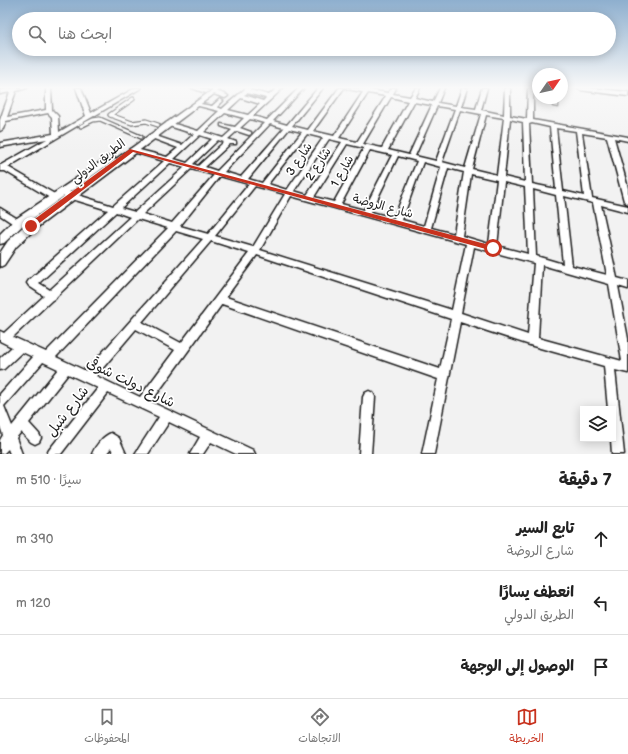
<!DOCTYPE html>
<html lang="ar">
<meta charset="utf-8">
<style>
body{margin:0;font-family:"Balsamiq Sans","Playpen Sans Arabic",sans-serif;background:#f2f2f2;color:#222;direction:rtl}
.controls{position:absolute;right:12px;bottom:12px;display:grid;overflow:hidden;border-radius:0px;box-shadow:0 2px 10px #0003}
.controls button{width:36px;height:36px;display:grid;place-items:center;padding:0;border:0;border-bottom:1px solid #e0e0e0;background:#fff;color:#222;font:20px sans-serif}
.compass{position:absolute;left:532px;top:68px;width:36px;height:36px;border-radius:50%;background:#fff;box-shadow:0 2px 10px #0003;rotate:56deg}
.stop{position:absolute;width:12px;height:12px;margin:-9px;border:3px solid #c8321e;border-radius:50%;background:#fff}
.stop.end{background:#c8321e;border-color:#fff;box-shadow:0 1px 4px #0008}
.list{margin:0;padding:0;list-style:none}
h2{display:flex;justify-content:space-between;align-items:center;height:52px;margin:0;padding:0 16px;font-size:17px}
h2 small{font-size:13px;font-weight:400;color:#767676}
.list li{display:grid;grid-template-columns:26px 1fr auto;gap:12px;align-items:center;box-sizing:border-box;height:64px;padding:0 16px;border-top:1px solid #e0e0e0}
.list b{display:block;font-size:15px;white-space:nowrap}
.list p{margin:0;font-size:13px;white-space:nowrap;color:#767676}
.list em{font-size:13px;font-style:normal;color:#767676}
.icon{flex:none;width:22px;height:22px;fill:none;stroke:currentColor;stroke-width:2;stroke-linecap:round;stroke-linejoin:round}
.map{position:relative;flex:none;width:628px;height:454px;overflow:hidden;direction:ltr}
.search{position:absolute;background:#fff;box-shadow:0 2px 10px #0003;left:12px;right:12px;top:12px;height:44px;display:flex;align-items:center;gap:10px;box-sizing:border-box;padding:0 14px;border-radius:22px;color:#767676;font-size:15px}
.sheet{height:244px;background:#fff}
nav{display:flex;justify-content:space-around;align-items:center;box-sizing:border-box;height:56px;border-top:1px solid #e0e0e0;background:#fff;font-size:11px;color:#767676}
nav a{display:grid;justify-items:center;gap:2px}
nav .on{color:#c8321e}
.map>svg:first-child{display:block}
</style>
<div class="map">
<svg width="628" height="454" viewBox="0 0 628 454">
<rect width="100%" height="100%" fill="#f2f2f2"/>
<filter id="ink" filterUnits="userSpaceOnUse"><feTurbulence type="fractalNoise" baseFrequency=".025" numOctaves="2"/><feDisplacementMap in="SourceGraphic" scale="8" xChannelSelector="R" yChannelSelector="G"/><feConvolveMatrix kernelMatrix="1 2 1 2 8 2 1 2 1" color-interpolation-filters="sRGB"/></filter>
<g filter="url(#ink)">
<g fill="none" stroke-linecap="round" stroke-linejoin="round">
<defs>
<path id="service" d="M133 99 110 115 132 123 146 121 158 125
M81 126 93 120 100 119 141 137"/>
<path id="minor" d="M12 88H27L16 91 7 117 46 110V88H51L52 110 58 116 59 132 86 116 76 88H81L91 113 135 88H141L8 167 58 196 59 198 55 201 5 171H0V165H1L47 139 0 147V143L53 134 52 117 48 113 6 121 3 129 0 131V120L10 92 0 94V90Z
M192 88H200L209 91 206 93Z
M246 88H251L250 90 269 95 277 88H283L253 116 267 120 299 88H304L273 121 287 125 318 88H323L292 126 308 130 339 88H344L313 131 334 136 363 92 347 89V88L365 89 367 88H371L370 90 388 93 392 88H396L393 94 410 97 416 88H420L415 98 433 102 440 88H444L438 103 456 106 462 88H467L461 107 476 109 482 88H487L481 110 504 115 505 88H510V116L527 119 528 88H533V120L628 137V141L614 138 628 188V204L624 201 607 137 582 133 592 198 628 206V212L601 205 617 278 628 281V289L618 286 628 339V373L615 370 624 454H612L611 439H613V409H608L604 366 533 346 460 322 434 454H422L438 379 222 304 151 402 253 450 255 454H236L211 442 203 454H190L200 437 169 422 148 454H135L159 417 108 393 61 454H47L49 450 98 388 68 374 29 423 39 434 41 438 39 442 35 444 31 442 21 432 16 438 22 454H10L8 449 4 453 0 454V440L3 435 0 426V394L33 357 22 352 4 369 0 370V358L12 347 0 341V331L4 333 44 296 29 286 27 283 29 280 108 210 59 195 58 193 59 191 62 190 113 206 164 161 130 151V149L132 148 167 157 178 148 149 137V135H153L182 145 194 134 166 125V123L168 122 198 131 219 111 195 105V103L212 106 220 99 223 101 217 107 222 109ZM247 93 266 98 263 101 244 95ZM368 93 386 96 357 142 339 138ZM391 97 408 101 382 148 363 144ZM241 98 260 104 248 115 228 110ZM414 102 432 105 409 155 388 150ZM437 106 455 109 436 161 415 156ZM460 110 481 114 465 168 442 162ZM225 113 244 118 235 127 221 124V126L232 130 223 138 204 132ZM486 115 504 118 497 175 472 169ZM250 119 264 123 217 171 205 167 230 144H236V142L228 139 237 131 249 135 251 134V132L240 128ZM510 119 523 122 525 182 504 177ZM532 123 550 127 556 189 532 184 529 124ZM270 124 284 128 241 177 224 172ZM556 128 576 131 584 196 563 191ZM289 129 302 132 262 183 248 179ZM307 134 323 138 287 190 268 184ZM200 135 212 139 187 163 174 159ZM329 139 342 142 307 195 294 191ZM218 140 224 142 198 166 193 164ZM347 144 364 148 334 202 314 197ZM370 150 392 155 364 210 341 204ZM398 156 417 161 394 218 371 212ZM423 162 441 167 424 226 402 220ZM170 163 185 167 135 212 121 208ZM448 168 464 172 454 234 431 228ZM191 169 214 175 172 223 143 214ZM471 174 497 180 489 244 462 236ZM220 176 249 184 208 234 180 226ZM504 182 525 187 528 254 497 246ZM255 186 285 194 253 247 215 236ZM533 189 556 195 563 264 536 256ZM291 196 466 244 452 310 260 250ZM564 196 593 203 607 275 572 266ZM116 212 130 217 50 290 39 283ZM138 219 168 228 46 352 13 337 52 300 55 299 57 296ZM176 231 203 239 86 371 56 357ZM211 241 249 253 181 343 142 322ZM474 247 534 263 528 335 461 313ZM257 255 451 319 440 369 226 297ZM542 265 609 284 622 361 538 338ZM136 329 175 350 140 397 96 376ZM43 362 58 369 12 426 4 406Z
M577 88H590L628 92V96L580 90Z
M213 90 227 95 228 96 225 98 211 93 210 92Z
M552 98H558V107L553 106Z
M0 208 21 221 22 223 21 225H15L0 215Z
M369 391 373 393 375 397 371 454H359L363 397 365 393Z
M111 433 119 438 126 454H114L111 448 106 454H92C95 446 103 436 111 433Z"/>
<path id="tertiary" d="M215 88H222L35 229 16 247 4 265 0 267V253L8 241 27 223Z
M111 155 114 156V160L22 226 4 243 0 244V234L14 220Z"/>
</defs>
<use href="#service" stroke="#1c1c1c" stroke-width="5.5"/>
<use href="#minor" stroke="#1c1c1c" stroke-width="3"/>
<use href="#tertiary" stroke="#1c1c1c" stroke-width="3"/>
<use href="#service" stroke="#fff" stroke-width="3"/>
<use href="#minor" fill="#fff" fill-rule="evenodd"/>
<use href="#tertiary" fill="#fff" fill-rule="evenodd"/>
</g>
</g>
<linearGradient id="sky" x2="0" y2="1"><stop stop-color="#8eafce"/><stop offset="0.58" stop-color="#f9f9f9"/><stop offset="1" stop-color="#f9f9f9" stop-opacity="0"/></linearGradient>
<rect width="628" height="151" fill="url(#sky)"/>
<path fill="#c8321e" d="M130 149 493 246 497 248 493 251 133 152 33 228H28V224Z"/>
<g text-anchor="middle" stroke-width="3.5" stroke-linejoin="round" paint-order="stroke">
<g font-size="12" fill="#1c1c1c" stroke="#fff">
<text transform="translate(299 159) rotate(-56)" y="4">شارع 3</text>
<text transform="translate(98 161) rotate(-37)" y="4">الطريق الدولي</text>
<text transform="translate(318 164) rotate(-57)" y="4">شارع 2</text>
<text transform="translate(342 171) rotate(-61)" y="4">شارع 1</text>
<text transform="translate(383 206) rotate(15)" y="4">شارع الروضة</text>
</g>
<g font-size="14" fill="#1c1c1c" stroke="#fff">
<text transform="translate(131 382) rotate(26)" y="5">شارع دولت شوقى</text>
<text transform="translate(67 411) rotate(-52)" y="5">شارع شبل</text>
</g>
</g>
</svg>
<div class="controls">
<button><svg class="icon" aria-label="layers" viewBox="0 0 24 24"><path d="M12 4l9 5-9 5-9-5zM3 14l9 5 9-5"/></svg></button>
</div>
<svg class="compass" viewBox="-18 -18 36 36"><path d="M0-13l5 13h-10z" fill="#e53935"/><path d="M0 13l5-13h-10z" fill="#767676"/></svg>
<div class="stop" style="left:493px;top:248px"></div>
<div class="stop end" style="left:31px;top:226px"></div>
<div class="search"><svg class="icon" aria-label="search" viewBox="0 0 24 24"><circle cx="10" cy="10" r="6"/><path d="M15 15l6 6"/></svg>ابحث هنا</div>
</div>
<section class="sheet">
<h2>7 دقيقة<small>سيرًا · 510 m</small></h2>
<ul class="list">
<li><svg class="icon" aria-label="ahead" viewBox="0 0 24 24"><path d="M12 20V5M6 11l6-6 6 6"/></svg><div><b>تابع السير</b><p>شارع الروضة</p></div><em>390 m</em></li>
<li><svg class="icon" aria-label="left" viewBox="0 0 24 24"><path d="M17 20v-9H6M10 6l-5 5 5 5"/></svg><div><b>انعطف يسارًا</b><p>الطريق الدولي</p></div><em>120 m</em></li>
<li><svg class="icon" aria-label="arrive" viewBox="0 0 24 24"><path d="M6 21V4h12l-3 4 3 4H6"/></svg><div><b>الوصول إلى الوجهة</b></div></li>
</ul>
</section>
<nav>
<a class="on"><svg class="icon" aria-label="map" viewBox="0 0 24 24"><path d="M3 6l6-2 6 2 6-2v14l-6 2-6-2-6 2zM9 4v14M15 6v14"/></svg>الخريطة</a>
<a><svg class="icon" aria-label="directions" viewBox="0 0 24 24"><path d="M12 3l9 9-9 9-9-9zM9 14v-3h6M13 9l2 2-2 2"/></svg>الاتجاهات</a>
<a><svg class="icon" aria-label="saved" viewBox="0 0 24 24"><path d="M7 4h10v16l-5-4-5 4z"/></svg>المحفوظات</a>
</nav>
